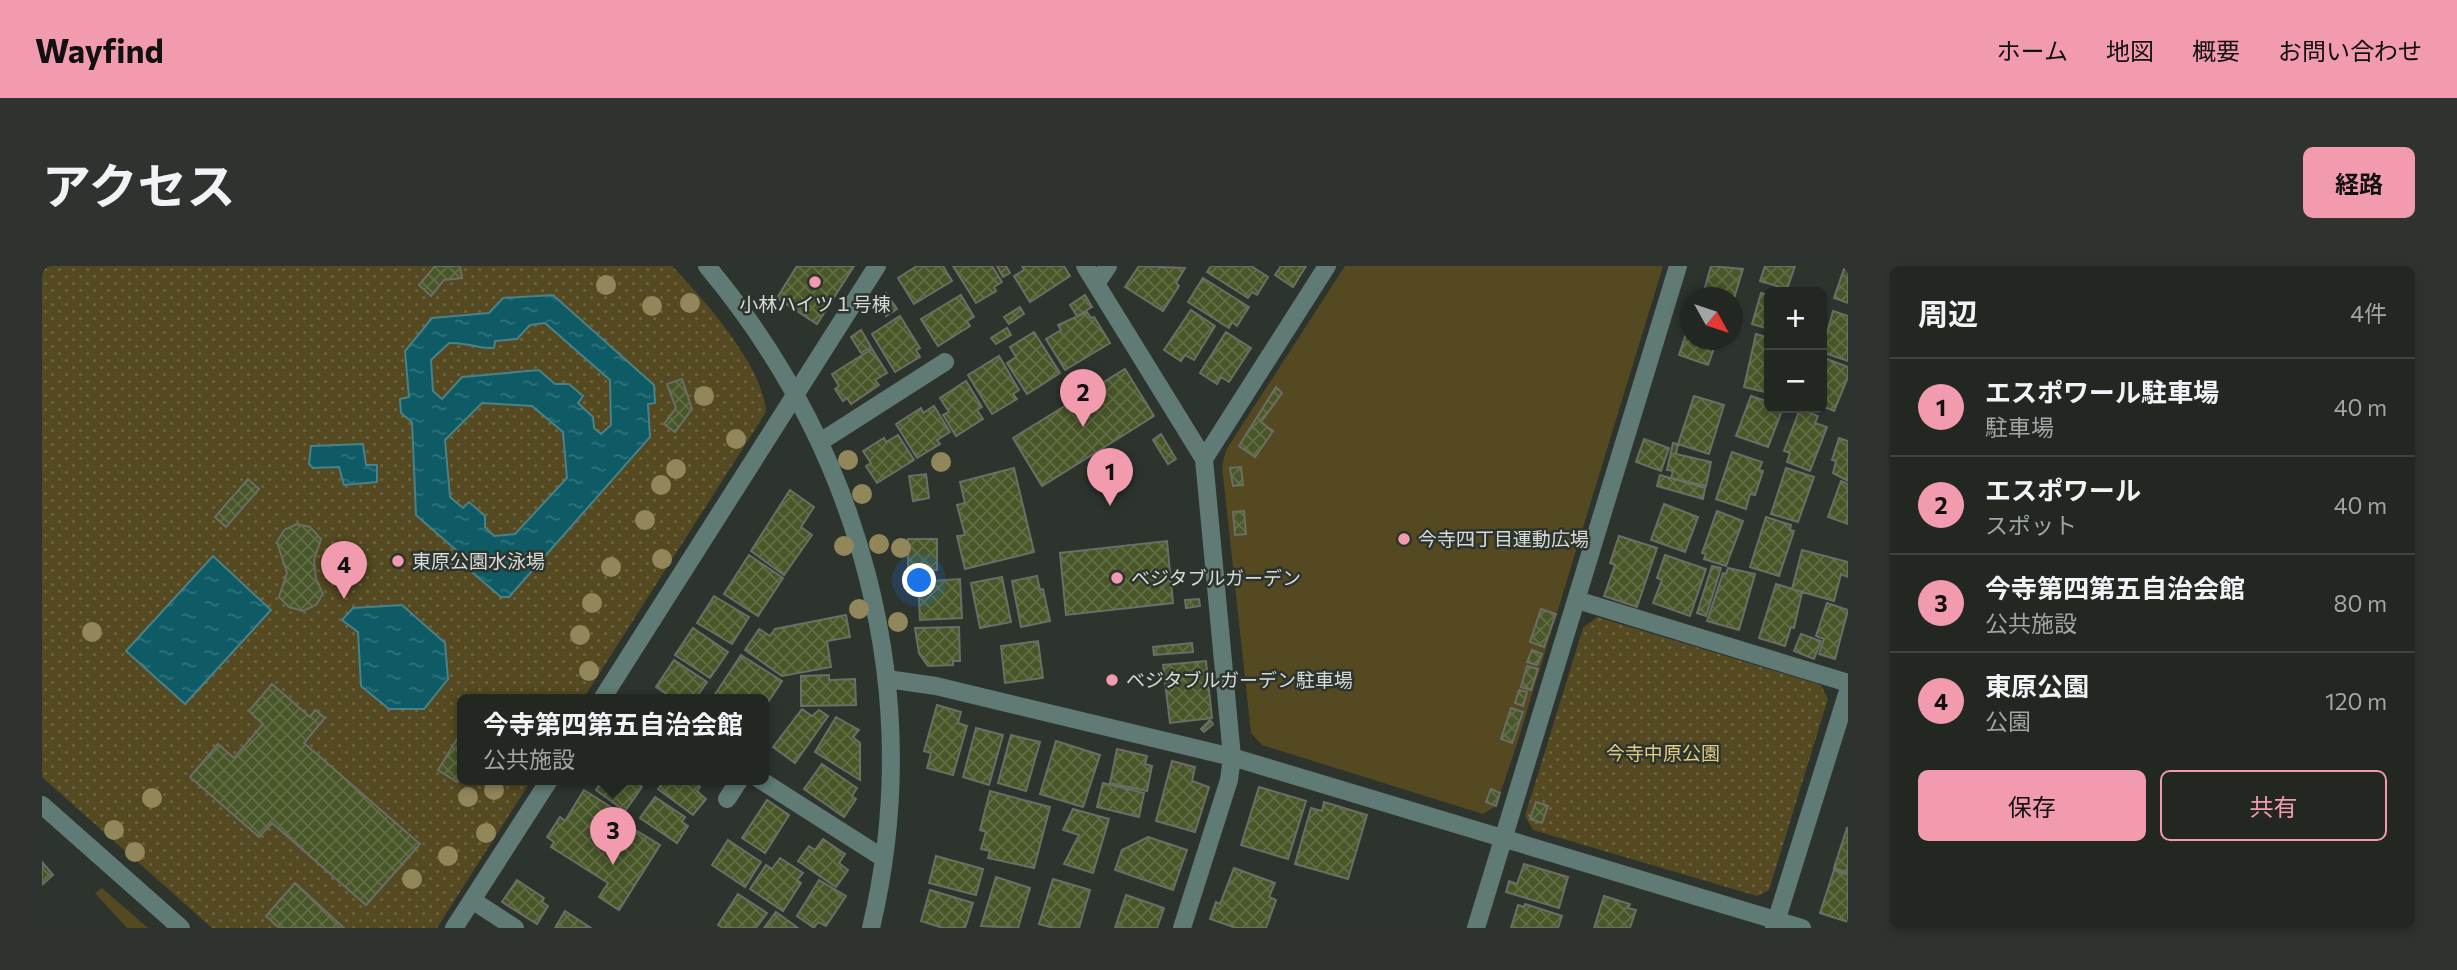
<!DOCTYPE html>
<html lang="ja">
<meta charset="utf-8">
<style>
body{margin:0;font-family:Commissioner,"Noto Sans JP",sans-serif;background:#2e332f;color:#f1f3f6}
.controls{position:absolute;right:21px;top:21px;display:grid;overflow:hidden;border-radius:10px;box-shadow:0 4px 10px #0003}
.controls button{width:63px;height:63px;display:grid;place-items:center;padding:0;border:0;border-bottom:2px solid #3f4440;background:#222722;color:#f1f3f6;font:35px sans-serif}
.compass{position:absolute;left:1638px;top:21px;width:63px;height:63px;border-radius:50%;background:#222722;box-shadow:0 4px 10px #0003;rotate:130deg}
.you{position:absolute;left:878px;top:315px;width:24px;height:24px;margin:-18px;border:5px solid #fff;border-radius:50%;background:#1a73e8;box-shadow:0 0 0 10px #1a73e833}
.badge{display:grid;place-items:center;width:46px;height:46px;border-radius:50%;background:#f29aae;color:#111;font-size:23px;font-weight:700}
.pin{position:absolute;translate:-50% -58px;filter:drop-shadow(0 2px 4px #0008)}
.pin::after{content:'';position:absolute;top:37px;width:24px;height:21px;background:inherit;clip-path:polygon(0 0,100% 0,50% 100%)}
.popup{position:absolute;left:415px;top:428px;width:312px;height:91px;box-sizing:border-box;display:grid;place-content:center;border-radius:10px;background:#222722;filter:drop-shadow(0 2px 5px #0005);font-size:23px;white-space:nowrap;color:#a2a5a5}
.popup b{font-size:26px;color:#f1f3f6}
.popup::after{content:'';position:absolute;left:50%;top:100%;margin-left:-14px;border:14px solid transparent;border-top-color:#222722}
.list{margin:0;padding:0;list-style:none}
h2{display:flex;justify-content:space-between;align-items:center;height:91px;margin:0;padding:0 28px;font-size:30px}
h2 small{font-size:23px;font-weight:400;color:#a2a5a5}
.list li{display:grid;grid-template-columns:46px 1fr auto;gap:21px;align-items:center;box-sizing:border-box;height:98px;padding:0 28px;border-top:2px solid #3f4440}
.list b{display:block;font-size:26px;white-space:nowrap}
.list p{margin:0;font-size:23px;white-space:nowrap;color:#a2a5a5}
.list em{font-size:23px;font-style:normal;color:#a2a5a5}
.actions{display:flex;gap:14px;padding:21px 28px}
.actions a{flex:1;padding:16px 0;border:2px solid #f29aae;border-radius:10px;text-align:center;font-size:24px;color:#f29aae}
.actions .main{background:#f29aae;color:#111}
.map{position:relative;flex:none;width:1806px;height:662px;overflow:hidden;border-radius:10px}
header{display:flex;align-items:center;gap:42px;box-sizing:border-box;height:98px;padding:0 35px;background:#f29aae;color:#111}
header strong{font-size:33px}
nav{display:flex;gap:38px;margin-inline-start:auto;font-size:24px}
.intro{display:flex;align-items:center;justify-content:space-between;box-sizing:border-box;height:168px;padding:0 42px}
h1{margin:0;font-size:49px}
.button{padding:18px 32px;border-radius:10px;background:#f29aae;color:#111;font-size:24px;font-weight:700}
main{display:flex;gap:42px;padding:0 42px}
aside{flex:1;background:#222722;border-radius:10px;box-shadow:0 4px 10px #0003}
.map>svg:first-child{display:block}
</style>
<header>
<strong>Wayfind</strong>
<nav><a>ホーム</a><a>地図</a><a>概要</a><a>お問い合わせ</a></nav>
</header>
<div class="intro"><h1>アクセス</h1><a class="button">経路</a></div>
<main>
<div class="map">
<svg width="1806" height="662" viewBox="0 0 1806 662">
<defs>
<pattern id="park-dots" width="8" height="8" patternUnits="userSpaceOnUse" patternTransform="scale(1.75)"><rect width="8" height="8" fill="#554921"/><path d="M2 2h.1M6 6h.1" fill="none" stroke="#6d6340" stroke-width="1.8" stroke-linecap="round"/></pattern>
<pattern id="water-ripples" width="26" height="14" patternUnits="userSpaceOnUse" patternTransform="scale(1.75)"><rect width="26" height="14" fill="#0e5b66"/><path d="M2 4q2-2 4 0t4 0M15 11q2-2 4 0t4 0" fill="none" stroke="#30727b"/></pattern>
<pattern id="building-cross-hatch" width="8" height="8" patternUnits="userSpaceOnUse" patternTransform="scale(1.75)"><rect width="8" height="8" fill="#495628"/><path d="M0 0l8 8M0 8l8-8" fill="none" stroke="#626e46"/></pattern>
</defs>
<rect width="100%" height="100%" fill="#2d342e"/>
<path fill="#554921" d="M1303 0H1621L1474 481 1454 540 1441 548 1220 479 1209 467 1180 200 1184 184Z
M60 622 106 662H85L53 627Z"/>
<path fill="url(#park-dots)" d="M0 0H630C662 34 721 99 724 146L541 433H420V513H490L395 662H170L0 511Z
M1555 351 1779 419 1786 433 1727 624 1715 630 1491 564 1483 550 1541 362Z"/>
<path fill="url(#water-ripples)" stroke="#4a8188" stroke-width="2" fill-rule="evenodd" d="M511 29 612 119 613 137 606 138 608 171 467 331H459L417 295 421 290 374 249 370 156 359 147 358 133 367 131 363 85 390 52 447 47 461 32ZM503 57 568 114 569 159 559 168 552 162 551 151 536 137 541 130 527 118H513L497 104 420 111 400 133 391 125 389 94 407 77C426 76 434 83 452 82L453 75 475 73 488 59ZM440 137 490 140 521 166 525 212 473 268 452 270 443 261V250L427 236 421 242 408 231 403 174Z
M321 178 324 199H335V216L302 219 297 201 271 202 267 198 269 180Z
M171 290 229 344 143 438 84 385Z
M360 339 403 377 406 413 382 443H347L319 420 316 366 300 354 311 342Z"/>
<path fill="url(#building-cross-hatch)" stroke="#6b6e65" stroke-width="2" d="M393 0H418L420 12 402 14 389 30 377 19Z
M755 0H812L775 58 735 32Z
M875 0H901L910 15 872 38 856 12Z
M911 0H950L960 16 952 21 954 25 934 37Z
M955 0H964L968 7 961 11Z
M980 0H1022L1028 10 988 36 972 10 982 4Z
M1097 0 1143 2 1134 17 1137 20 1121 45 1083 21Z
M1169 0H1209L1226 11 1215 29 1210 26 1206 32 1165 6Z
M1239 0H1264L1251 21 1233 9Z
M1669 0 1701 3 1690 39V32H1660Z
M1723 0H1753L1745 23 1718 15Z
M1803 0H1806V37L1792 32Z
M1161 12 1207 41 1195 60 1190 56 1187 62 1146 36Z
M844 27 855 43 844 50 834 33Z
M1719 27 1727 29V63L1710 58Z
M919 29 932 51 925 55 928 60 896 80 879 53Z
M1043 29 1050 41 1035 50 1028 39Z
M978 41 982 48 967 58 962 51Z
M1149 44 1173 60 1152 94 1143 89 1139 95 1122 84Z
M1791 45 1806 50V95L1780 86Z
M1045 46 1049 52 1052 51 1068 77 1023 104 1004 73 1019 64 1016 59Z
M858 50 878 82 874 84 878 91 853 106 830 68Z
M1648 56V74H1675L1666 99 1637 89Z
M965 62 969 69 954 78 949 72Z
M819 64 829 81 819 87 809 71Z
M992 66 1018 107 985 128 965 97 974 91 968 81Z
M1184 66 1209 82 1187 116 1179 111 1175 118 1158 107Z
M1714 68 1727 72V127L1702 121Z
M830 83 845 107 833 114 837 119 809 138 805 132 801 135 793 123 797 120 790 108Z
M957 90 977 124 971 128 975 133 950 148 926 109Z
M1780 91 1806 101V111L1792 145 1780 140Z
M1083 103 1112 150 1000 220 971 172Z
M640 113 650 143 633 166 622 158 634 142 625 118Z
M924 115 940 141 935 144 941 153 914 170 901 149 907 146 898 132Z
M1234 121 1240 127 1219 156 1231 165 1213 191 1197 180Z
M1652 130 1682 139 1667 188 1636 178Z
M1709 130 1727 136V142H1741L1726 181 1694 170Z
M892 140 908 166 895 174 898 178 875 192 854 158 879 142 881 147Z
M1758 143 1776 150 1773 157 1785 161 1768 205 1745 196 1748 187 1742 185Z
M1119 168 1134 193 1126 198 1111 174Z
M856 169 872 194 835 217 824 200 829 197 821 185 842 172 844 176Z
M1797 172 1806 175V215L1791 207 1794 195 1790 194Z
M1602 173 1627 182 1619 205 1594 196Z
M1631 177 1636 178 1634 188 1669 196 1664 220 1629 212 1631 205 1625 204Z
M1690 186 1720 196 1717 204 1721 205 1713 229 1708 228 1704 243 1674 233Z
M1199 201 1201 219 1191 220 1188 202Z
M972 202 992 286 923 303 915 270 923 269 915 239 923 237 918 216Z
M1744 202 1772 211 1756 256 1729 248Z
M884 208 887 232 871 235 867 210Z
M1618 209 1663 222 1661 233 1615 220Z
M206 213 217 223 184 261 173 251Z
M1799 215 1806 218V258L1786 251Z
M748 224 772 241 759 261 770 269 742 309 709 285Z
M1622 238 1656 251 1643 286 1609 274Z
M1202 245 1204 268 1193 269 1191 246Z
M1675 245 1701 255 1684 300 1662 293 1664 288 1660 287Z
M1724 251 1749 259 1748 264 1752 265 1737 310 1708 301Z
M255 258 268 261 279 273 272 294 274 313 281 328 274 339 261 345 247 341 237 331 245 307 235 276 242 264Z
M1577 270 1615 282 1595 341 1562 330 1573 299 1568 297Z
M866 273H895V304H866Z
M1125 275 1131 337 1024 349 1018 287Z
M1760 284 1806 296V311L1799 308 1792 335 1750 323Z
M707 289 741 312 716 350 682 328Z
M1623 289 1664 303 1648 350 1611 337 1620 314 1615 312Z
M1670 300 1679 302 1664 350 1655 347Z
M1686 302 1713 308 1697 364 1665 355 1681 307 1684 308Z
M995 310 998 324 1001 323 1008 355 979 361 970 315Z
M960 311 969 356 938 362 929 317Z
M918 313 920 352 878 354 876 316Z
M1734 318 1760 326 1752 362 1749 361 1743 380 1717 372Z
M672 330 707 351 690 378 655 357Z
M1157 333 1158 340 1144 342 1143 334Z
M1785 337 1806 344 1793 393 1777 388 1782 373 1774 370Z
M1499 343 1514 348 1502 381 1488 376Z
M804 349 808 371 785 375 789 401 740 410 703 384 717 363 728 370 733 363Z
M917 361 918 395H911V399L886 400 877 387 873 362Z
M651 362 686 386 668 412 633 389Z
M1759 368 1779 375 1772 393 1752 385Z
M996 375 1001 412 963 417 959 380Z
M1150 377 1151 386 1112 389 1111 381Z
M1490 384 1500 388 1495 399 1485 396Z
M699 389 740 415 722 442V433H670Z
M632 394 665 416 653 433H632L614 421Z
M1164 395 1170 452 1128 457 1121 399Z
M1485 400 1496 403 1489 424 1479 421Z
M787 409V414L813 413 814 439 759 440V410Z
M230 418 268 451 273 444 283 452 262 477 378 578 324 639 230 557 217 571 148 511 176 478 192 492 221 458 207 445Z
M1477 424 1485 426 1481 440 1473 437Z
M895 439 919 446 916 457 925 460 911 509 885 502 889 487 882 485Z
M1469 442 1481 446 1470 477 1459 473Z
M760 443 770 450 777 444 786 450 753 497 731 481Z
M794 451 817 464 811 471 818 477V514L773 486Z
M1168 454 1171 458 1162 466 1159 463Z
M934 462 961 469 947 519 921 511Z
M420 465V507L415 516 396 504Z
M969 469 998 476 984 525 956 517Z
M1014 475 1058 489 1041 541 998 528Z
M1075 483 1105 490 1103 498 1110 500 1105 525 1068 517Z
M1130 495 1153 501 1150 515 1167 521 1153 566 1114 555Z
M780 498 815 522 810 530 814 533 802 551 762 523Z
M557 513H590L600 521 583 545 554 524 560 515Z
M624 513H652L658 521 655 525 664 533 651 549 616 523Z
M1061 517 1102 527 1097 551 1055 541Z
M1217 521 1264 535 1246 593 1199 579Z
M1449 523 1458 527 1454 540 1444 536Z
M542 524 572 543 569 549 618 579 577 644 557 631 566 617 509 581 512 576 505 571 518 551 523 555Z
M948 525 1008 541 992 602 946 592 948 585 939 583 944 566 938 564Z
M613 531 643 551 640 556 646 560 635 577 598 552Z
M725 534 747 549 723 587 700 572Z
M1282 536 1325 549 1306 613 1253 598 1269 542 1280 545Z
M1494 536 1506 540 1500 557 1488 553Z
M1031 543 1067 553 1051 607 1022 598 1037 569 1021 564Z
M1805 562 1806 563V607L1792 602Z
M1106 571 1145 584 1131 624 1073 604 1080 584Z
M781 573 803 588 797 597 806 604 794 621 756 595 767 580 773 584Z
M686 574 719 596 703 621 670 599Z
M894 590 941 603 934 629 887 617Z
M738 592 761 607 755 614 759 617 741 645 708 623 724 599 730 603Z
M0 596 11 609 0 619Z
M1482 598 1526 611 1517 642 1464 626 1467 615 1475 618Z
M1192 602 1233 617 1227 631 1234 634 1224 662H1194L1168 653 1174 636 1178 638Z
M1792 604 1806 609V656L1778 647Z
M954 611 988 622 976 662 939 660Z
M1011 613 1048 624 1037 662H1011L997 658Z
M475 614 502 632 500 636 506 640 495 658 460 636Z
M777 614 804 630 784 660 776 656 772 662 755 650Z
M253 617 302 662H237L224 650Z
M888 624 931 637 923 662H901L879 655Z
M696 628 725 647 714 662H681L676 659Z
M1084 629 1122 642 1115 662H1073Z
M1562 630 1588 638 1586 642 1594 644 1588 662H1552Z
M1483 638 1520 650 1516 662H1469L1476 639 1482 641Z
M523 645 549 662H513Z
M734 646 756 662H722Z"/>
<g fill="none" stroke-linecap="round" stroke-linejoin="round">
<path stroke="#607a75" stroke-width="18" d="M665 0C819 185 885 425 829 662
M1043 0 1162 193 1190 491 1187 514 1140 662
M1054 18 1066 0
M778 176 903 96
M1162 193 1285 0
M1535 334 1806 417
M845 413 894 420 1190 491 1760 662
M560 433 835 0
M717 513 841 592
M685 533 698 513
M0 539 139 662
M430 634 473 662
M412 662 508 513
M1434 662 1636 0
M1732 662 1806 425"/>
</g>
<g fill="#91875a">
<circle cx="564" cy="19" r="10"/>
<circle cx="648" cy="37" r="10"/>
<circle cx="610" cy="40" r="10"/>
<circle cx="662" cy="130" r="10"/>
<circle cx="694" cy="173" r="10"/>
<circle cx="806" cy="194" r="10"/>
<circle cx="899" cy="196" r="10"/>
<circle cx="634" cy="203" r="10"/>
<circle cx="619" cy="219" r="10"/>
<circle cx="820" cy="228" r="10"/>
<circle cx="603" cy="254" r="10"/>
<circle cx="837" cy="278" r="10"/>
<circle cx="802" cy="280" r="10"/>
<circle cx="859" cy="282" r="10"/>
<circle cx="620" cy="293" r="10"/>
<circle cx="569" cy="301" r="10"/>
<circle cx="550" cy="337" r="10"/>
<circle cx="817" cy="343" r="10"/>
<circle cx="856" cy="356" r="10"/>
<circle cx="50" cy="366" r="10"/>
<circle cx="538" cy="369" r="10"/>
<circle cx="547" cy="405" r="10"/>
<circle cx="452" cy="524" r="10"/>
<circle cx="426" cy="531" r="10"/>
<circle cx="110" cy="532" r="10"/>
<circle cx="72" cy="564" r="10"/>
<circle cx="444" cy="567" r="10"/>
<circle cx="93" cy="586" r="10"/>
<circle cx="406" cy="590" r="10"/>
<circle cx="370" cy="613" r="10"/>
</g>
<g fill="#f29aae" stroke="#2d342e" stroke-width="2.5">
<circle cx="773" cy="16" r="7"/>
<circle cx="1362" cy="273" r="7"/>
<circle cx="356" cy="295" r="7"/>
<circle cx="1075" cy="312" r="7"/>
<circle cx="1070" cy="414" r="7"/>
</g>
<g text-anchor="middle" stroke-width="5" stroke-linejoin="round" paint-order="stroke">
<g font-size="19" fill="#d6dbd7" stroke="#2d342e" text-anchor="start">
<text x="773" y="45" text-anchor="middle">小林ハイツ１号棟</text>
<text x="1376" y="280">今寺四丁目運動広場</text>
<text x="370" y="302">東原公園水泳場</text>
<text x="1089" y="319">ベジタブルガーデン</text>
<text x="1084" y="421">ベジタブルガーデン駐車場</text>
</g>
<g font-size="19" fill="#e2cb7e" stroke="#2d342e">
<text x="1621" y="494">今寺中原公園</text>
</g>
</g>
</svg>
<div class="controls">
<button>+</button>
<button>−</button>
</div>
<svg class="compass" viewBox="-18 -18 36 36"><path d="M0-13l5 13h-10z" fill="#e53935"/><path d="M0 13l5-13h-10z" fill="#a2a5a5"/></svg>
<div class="you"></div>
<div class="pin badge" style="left:1068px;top:240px">1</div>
<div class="pin badge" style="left:1041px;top:161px">2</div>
<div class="pin badge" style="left:571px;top:599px">3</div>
<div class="popup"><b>今寺第四第五自治会館</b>公共施設</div>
<div class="pin badge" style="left:302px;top:333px">4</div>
</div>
<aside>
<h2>周辺<small>4件</small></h2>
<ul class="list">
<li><span class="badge">1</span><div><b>エスポワール駐車場</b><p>駐車場</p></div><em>40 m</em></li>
<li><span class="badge">2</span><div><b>エスポワール</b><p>スポット</p></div><em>40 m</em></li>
<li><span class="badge">3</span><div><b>今寺第四第五自治会館</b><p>公共施設</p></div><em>80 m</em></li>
<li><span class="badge">4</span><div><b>東原公園</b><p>公園</p></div><em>120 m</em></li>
</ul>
<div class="actions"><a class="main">保存</a><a>共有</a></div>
</aside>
</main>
